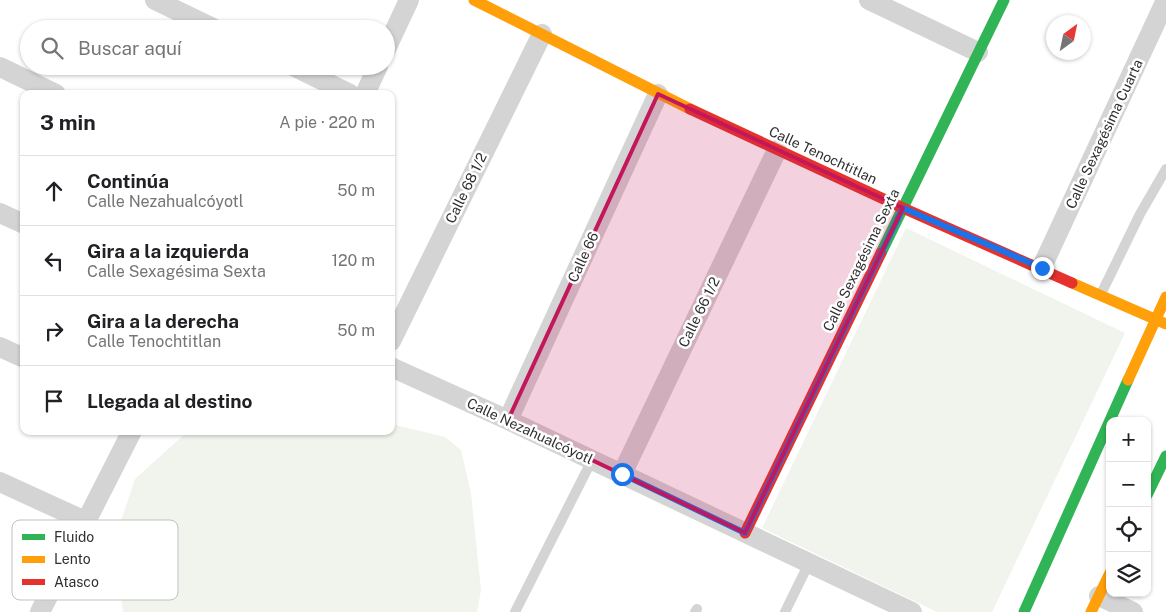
<!DOCTYPE html>
<html lang="es">
<meta charset="utf-8">
<style>
body{margin:0;font-family:"Public Sans",sans-serif;background:#f2f2f2;color:#202124}
.controls{position:absolute;right:15px;bottom:15px;display:grid;overflow:hidden;border-radius:10px;box-shadow:0 1px 4px #0004}
.controls button{width:45px;height:45px;display:grid;place-items:center;padding:0;border:0;border-bottom:1px solid #e0e0e0;background:#fff;color:#202124;font:25px sans-serif}
.compass{position:absolute;left:1046px;top:15px;width:45px;height:45px;border-radius:50%;background:#fff;box-shadow:0 1px 4px #0004;rotate:33deg}
.stop{position:absolute;width:15px;height:15px;margin:-11px;border:4px solid #1a73e8;border-radius:50%;background:#fff}
.stop.end{background:#1a73e8;border-color:#fff;box-shadow:0 1px 5px #0008}
.list{margin:0;padding:0;list-style:none}
h2{display:flex;justify-content:space-between;align-items:center;height:65px;margin:0;padding:0 20px;font-size:21px}
h2 small{font-size:16px;font-weight:400;color:#757577}
.list li{display:grid;grid-template-columns:32px 1fr auto;gap:15px;align-items:center;box-sizing:border-box;height:70px;padding:0 20px;border-top:1px solid #e0e0e0}
.list b{display:block;font-size:19px;white-space:nowrap}
.list p{margin:0;font-size:16px;white-space:nowrap;color:#757577}
.list em{font-size:16px;font-style:normal;color:#757577}
.icon{flex:none;width:28px;height:28px;fill:none;stroke:currentColor;stroke-width:2;stroke-linecap:round;stroke-linejoin:round}
.map{position:relative;flex:none;width:1166px;height:612px;overflow:hidden}
.search{position:absolute;background:#fff;box-shadow:0 1px 4px #0004;left:20px;top:20px;width:375px;height:55px;display:flex;align-items:center;gap:12px;box-sizing:border-box;padding:0 18px;border-radius:28px;color:#757577;font-size:19px}
.panel{position:absolute;background:#fff;box-shadow:0 1px 4px #0004;left:20px;top:90px;width:375px;height:345px;border-radius:10px}
.map>svg:first-child{display:block}
</style>
<div class="map">
<svg width="1166" height="612" viewBox="0 0 1166 612">
<rect width="100%" height="100%" fill="#fff"/>
<path fill="#f1f4ed" d="M906 228 1125 333 992 612H937L762 528Z
M391 424 445 437 461 450 471 493 481 590 477 612H123L114 542 135 479 186 433 189 431H391Z"/>
<g fill="none" stroke-linecap="round" stroke-linejoin="round">
<path stroke="#d4d4d4" stroke-width="10" d="M1101 294 1140 214 1166 169
M515 612 592 460
M695 612 697 609
M785 612 809 563"/>
<path stroke="#d4d4d4" stroke-width="20" d="M155 0 215 29
M869 0 978 52
M386 49 409 0
M293 66 350 94
M0 67 56 94
M365 94 378 66
M0 213 24 224
M1041 269 1166 0
M391 341 542 34
M0 347 24 358
M391 367 508 420 912 612
M508 420 658 94
M622 474 777 150
M0 482 85 521
M1099 596 1133 612
M40 612 132 431"/>
<path stroke="#30b455" stroke-width="11" d="M881 253 1004 0
M1147 495 1166 456
M1024 612 1128 380"/>
<path stroke="#ff9f0a" stroke-width="11" d="M474 0 690 109
M1072 283 1166 324
M1128 380 1166 297
M1091 612 1110 573"/>
<path stroke="#e5322d" stroke-width="11" d="M690 109 903 208 1072 283
M745 533 881 253"/>
</g>
<g fill="none" stroke-linecap="round" stroke-linejoin="round">
<path stroke="#1a73e8" stroke-width="6" d="M622 474 745 533 903 208 1042 268"/>
</g>
<path fill="#c2185b" fill-opacity="0.2" stroke="#c2185b" stroke-width="4" stroke-linejoin="round" d="M658 94 903 208 745 533 508 420Z"/>
<g text-anchor="middle" stroke-width="5" stroke-linejoin="round" paint-order="stroke">
<g font-size="14" fill="#2f2f2f" stroke="#fff">
<text transform="translate(1104 134) rotate(-65)" y="5">Calle Sexagésima Cuarta</text>
<text transform="translate(823 155) rotate(25)" y="5">Calle Tenochtitlan</text>
<text transform="translate(466 188) rotate(-64)" y="5">Calle 68 1/2</text>
<text transform="translate(583 257) rotate(-65)" y="5">Calle 66</text>
<text transform="translate(861 260) rotate(-64)" y="5">Calle Sexagésima Sexta</text>
<text transform="translate(699 312) rotate(-64)" y="5">Calle 66 1/2</text>
<text transform="translate(530 431) rotate(25)" y="5">Calle Nezahualcóyotl</text>
</g>
</g>
<rect x="12" y="520" width="166" height="80" rx="8" fill="#fff" stroke="#c1c1c1" stroke-width="1"/>
<rect x="22" y="534" width="23" height="6" fill="#30b455"/>
<rect x="22" y="556" width="23" height="7" fill="#ff9f0a"/>
<rect x="22" y="579" width="23" height="6" fill="#e5322d"/>
<g font-size="14" fill="#2f2f2f">
<text x="54" y="542">Fluido</text>
<text x="54" y="564">Lento</text>
<text x="54" y="587">Atasco</text>
</g>
</svg>
<div class="controls">
<button>+</button>
<button>−</button>
<button><svg class="icon" aria-label="locate" viewBox="0 0 24 24"><circle cx="12" cy="12" r="6"/><path d="M12 2v4M12 18v4M2 12h4M18 12h4"/></svg></button>
<button><svg class="icon" aria-label="layers" viewBox="0 0 24 24"><path d="M12 4l9 5-9 5-9-5zM3 14l9 5 9-5"/></svg></button>
</div>
<svg class="compass" viewBox="-18 -18 36 36"><path d="M0-13l5 13h-10z" fill="#e53935"/><path d="M0 13l5-13h-10z" fill="#757577"/></svg>
<div class="stop" style="left:622px;top:474px"></div>
<div class="stop end" style="left:1042px;top:268px"></div>
<div class="search"><svg class="icon" aria-label="search" viewBox="0 0 24 24"><circle cx="10" cy="10" r="6"/><path d="M15 15l6 6"/></svg>Buscar aquí</div>
<section class="panel">
<h2>3 min<small>A pie · 220 m</small></h2>
<ul class="list">
<li><svg class="icon" aria-label="ahead" viewBox="0 0 24 24"><path d="M12 20V5M6 11l6-6 6 6"/></svg><div><b>Continúa</b><p>Calle Nezahualcóyotl</p></div><em>50 m</em></li>
<li><svg class="icon" aria-label="left" viewBox="0 0 24 24"><path d="M17 20v-9H6M10 6l-5 5 5 5"/></svg><div><b>Gira a la izquierda</b><p>Calle Sexagésima Sexta</p></div><em>120 m</em></li>
<li><svg class="icon" aria-label="right" viewBox="0 0 24 24"><path d="M7 20v-9h11M14 6l5 5-5 5"/></svg><div><b>Gira a la derecha</b><p>Calle Tenochtitlan</p></div><em>50 m</em></li>
<li><svg class="icon" aria-label="arrive" viewBox="0 0 24 24"><path d="M6 21V4h12l-3 4 3 4H6"/></svg><div><b>Llegada al destino</b></div></li>
</ul>
</section>
</div>
